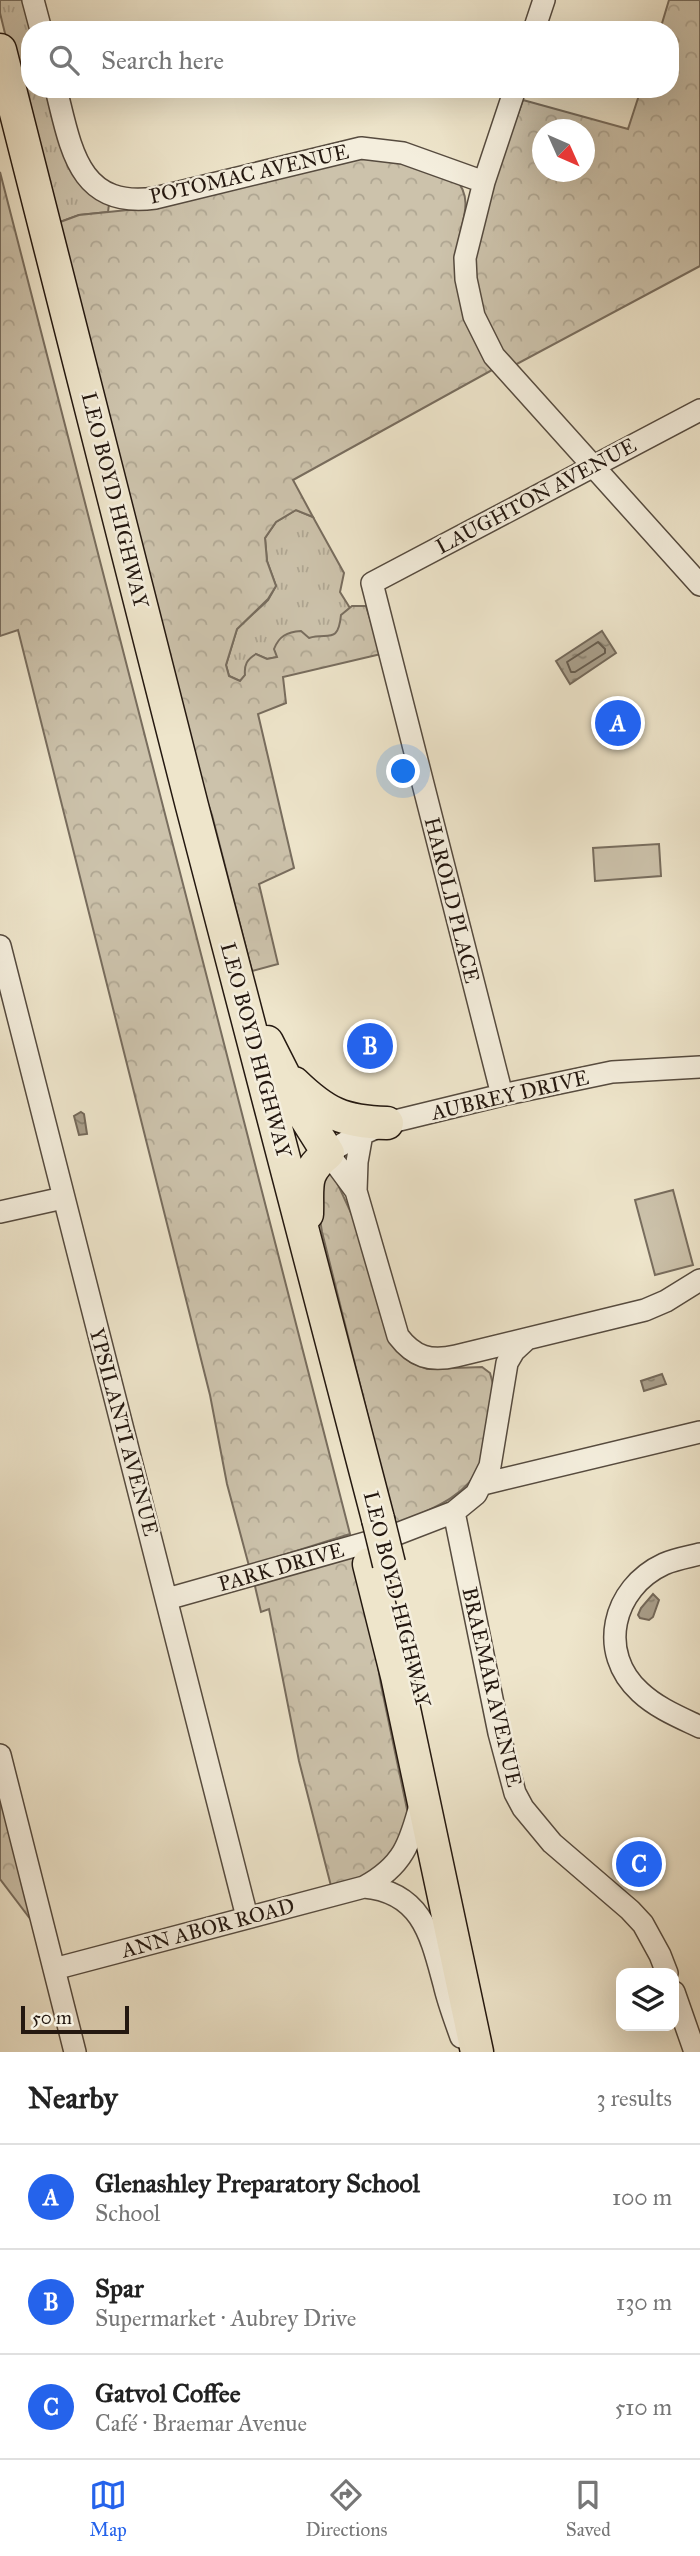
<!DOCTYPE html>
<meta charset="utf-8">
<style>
body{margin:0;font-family:"IM FELL Great Primer",serif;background:#f2f2f2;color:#222}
.controls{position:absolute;right:21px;bottom:21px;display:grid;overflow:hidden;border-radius:14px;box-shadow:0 7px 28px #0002}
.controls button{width:63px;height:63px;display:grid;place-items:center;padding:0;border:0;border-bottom:2px solid #e0e0e0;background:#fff;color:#222;font:35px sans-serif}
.compass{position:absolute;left:532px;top:119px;width:63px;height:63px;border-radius:50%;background:#fff;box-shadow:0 7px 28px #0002;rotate:135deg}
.scale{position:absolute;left:21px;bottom:18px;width:108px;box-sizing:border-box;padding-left:7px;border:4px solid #241810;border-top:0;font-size:19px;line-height:24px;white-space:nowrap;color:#241810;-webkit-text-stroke:5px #f4eedd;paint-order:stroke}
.you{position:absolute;left:404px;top:772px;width:24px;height:24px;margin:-18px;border:5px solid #fff;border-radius:50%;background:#1a73e8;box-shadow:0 0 0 10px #1a73e833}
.badge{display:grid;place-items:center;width:46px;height:46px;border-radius:50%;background:#2563eb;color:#fff;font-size:23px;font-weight:700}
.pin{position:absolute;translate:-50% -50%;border:4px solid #fff;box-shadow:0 2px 7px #0006}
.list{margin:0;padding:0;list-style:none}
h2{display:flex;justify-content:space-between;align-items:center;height:91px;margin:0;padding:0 28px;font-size:30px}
h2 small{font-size:23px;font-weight:400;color:#767676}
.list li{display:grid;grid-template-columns:46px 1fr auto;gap:21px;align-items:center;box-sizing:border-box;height:105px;padding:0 28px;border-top:2px solid #e0e0e0}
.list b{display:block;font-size:26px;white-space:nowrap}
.list p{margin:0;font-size:23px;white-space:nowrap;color:#767676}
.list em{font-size:23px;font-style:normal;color:#767676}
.icon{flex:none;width:38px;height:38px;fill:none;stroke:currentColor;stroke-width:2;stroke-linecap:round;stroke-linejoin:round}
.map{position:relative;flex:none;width:700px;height:2052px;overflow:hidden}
.search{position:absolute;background:#fff;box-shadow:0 7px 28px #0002;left:21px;right:21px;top:21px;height:77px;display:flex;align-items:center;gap:18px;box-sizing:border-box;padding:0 24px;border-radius:28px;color:#767676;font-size:26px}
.sheet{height:406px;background:#fff}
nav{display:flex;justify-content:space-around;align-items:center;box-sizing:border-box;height:98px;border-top:2px solid #e0e0e0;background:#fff;font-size:19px;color:#767676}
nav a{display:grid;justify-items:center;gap:4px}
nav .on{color:#2563eb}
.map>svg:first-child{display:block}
</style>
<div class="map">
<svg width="700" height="2052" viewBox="0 0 700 2052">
<defs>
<pattern id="grass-tufts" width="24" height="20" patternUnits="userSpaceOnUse" patternTransform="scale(1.75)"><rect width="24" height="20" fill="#ccc2ab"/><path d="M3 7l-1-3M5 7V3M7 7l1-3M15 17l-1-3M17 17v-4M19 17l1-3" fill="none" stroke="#afa692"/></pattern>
<pattern id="forest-crowns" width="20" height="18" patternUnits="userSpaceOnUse" patternTransform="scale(1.75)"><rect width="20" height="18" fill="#ccc2ab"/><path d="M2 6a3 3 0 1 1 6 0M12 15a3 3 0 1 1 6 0" fill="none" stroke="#afa692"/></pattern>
<pattern id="water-ripples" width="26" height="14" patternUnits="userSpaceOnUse" patternTransform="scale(1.75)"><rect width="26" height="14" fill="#a99f8b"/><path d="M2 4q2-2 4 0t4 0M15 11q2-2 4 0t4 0" fill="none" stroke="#898170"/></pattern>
</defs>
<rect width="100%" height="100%" fill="#eee5cb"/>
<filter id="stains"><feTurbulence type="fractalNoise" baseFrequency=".00286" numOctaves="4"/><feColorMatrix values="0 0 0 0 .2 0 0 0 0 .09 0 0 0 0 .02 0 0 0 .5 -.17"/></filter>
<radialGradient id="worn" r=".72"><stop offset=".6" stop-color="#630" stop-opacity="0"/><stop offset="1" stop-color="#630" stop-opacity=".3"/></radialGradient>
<path fill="url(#grass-tufts)" stroke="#786d5e" stroke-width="2" d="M0 0H26L34 30H30V89H49L109 204 108 212 79 215 52 225 0 13Z
M296 510 313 517 344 573 340 592 350 608 342 615 340 627 335 635 278 657 267 659 256 654 246 675 240 681 229 676 226 665 237 629 268 600 276 586 267 561 265 538 276 522Z"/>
<path fill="url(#forest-crowns)" stroke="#786d5e" stroke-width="2" fill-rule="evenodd" d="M669 0H700V266L515 365 497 347 484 324 473 258 501 161 523 100 628 129 641 89H670V30H660ZM542 130H584V172H542Z
M373 154 455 178C478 203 456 229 456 261 456 285 484 344 494 369L293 480 313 517 296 510 276 522 265 538 267 561 276 586 268 599 237 629 226 665 229 676 240 681 245 675C244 665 247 659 256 654L267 659 277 657 274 649C279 636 287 632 301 631L309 638C328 632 338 645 341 615L352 606H366L381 654 283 677 286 703 258 714 294 868 259 884 278 964 252 971 212 815 177 717 52 225 79 215 147 208Z
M0 172 350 1534 249 1566 227 1484 210 1395 18 630 0 636Z
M329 1165 358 1228 393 1345 410 1362 427 1369 482 1367 490 1373 493 1384C490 1405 489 1446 481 1464 466 1499 426 1511 395 1525L322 1232 315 1189Z
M354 1553 365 1586 381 1685 408 1814 400 1845 371 1874 331 1886 299 1761 269 1609 261 1612 254 1582Z
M0 1782 31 1920 0 1879Z"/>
<path fill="#ccc2ab" stroke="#786d5e" stroke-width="2" d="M659 844 661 876 595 881 593 848Z
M673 1190 693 1265 655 1275 635 1200Z"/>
<path fill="url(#water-ripples)" stroke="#74695a" stroke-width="2" d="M602 631 616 653 570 684 556 661Z
M81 1112 84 1114 87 1134 79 1135 74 1116Z
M662 1374 666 1384 644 1391 641 1381Z
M653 1594 659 1600 653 1617 649 1620 640 1618 638 1615 641 1608Z"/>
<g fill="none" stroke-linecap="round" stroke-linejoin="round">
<path stroke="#665c4e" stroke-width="2" d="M598 642 605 649V653L575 672H571L567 662Z"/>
<defs>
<path id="minor" d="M33 0 41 30
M534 30 544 0
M56 89C71 148 78 209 155 198L361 148 403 153 484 182
M515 89 484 182 465 258 466 279 474 316 494 356 700 585
M0 946 247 1917
M700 1067 612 1072 502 1095 387 1123 351 1139 328 1153 356 1191 398 1336C414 1357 430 1362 456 1356L645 1310 666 1301 700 1280
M502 1095 372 583 700 410
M356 1191 357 1162 362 1134
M0 1212 63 1198
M483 1484 700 1432
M454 1512 499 1733 515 1793 523 1808 552 1843 630 1910 643 1924 660 1955 667 1973
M700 1554C688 1557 675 1559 664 1564 612 1588 597 1653 640 1692 657 1708 679 1717 700 1727
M167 1599 397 1534 454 1512 476 1494 490 1466 507 1363 514 1351 527 1339
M0 1755 75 2052
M364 1887C422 1892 431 1936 444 1984 448 2002 455 2020 461 2037
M54 1969 364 1887C403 1866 410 1844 421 1802
M674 1992 695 2052"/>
<path id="highway" d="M0 50 192 806 378 1519
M267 1042 304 1115 328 1153C302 1174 308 1185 307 1214
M294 1083C325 1113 343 1122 387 1123
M369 1564 397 1676 477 2052"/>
</defs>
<use href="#minor" stroke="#564b3f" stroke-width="24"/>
<use href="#highway" stroke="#241810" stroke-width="35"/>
<use href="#minor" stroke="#f4eedd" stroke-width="21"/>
<use href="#highway" stroke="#eee5cb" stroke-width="32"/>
<defs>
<path id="highway-bridge" d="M378 1519 389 1564"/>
</defs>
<use href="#highway-bridge" stroke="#241810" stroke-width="35" stroke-linecap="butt"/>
<use href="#highway-bridge" stroke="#eee5cb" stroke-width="32"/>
</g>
<g text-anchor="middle" stroke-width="5" stroke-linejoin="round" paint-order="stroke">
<g font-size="21" fill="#241810" stroke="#f4eedd">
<text transform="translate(249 174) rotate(-13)" y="7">POTOMAC AVENUE</text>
<text transform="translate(536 496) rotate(-28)" y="7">LAUGHTON AVENUE</text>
<text transform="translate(115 500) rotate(76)" y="7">LEO BOYD HIGHWAY</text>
<text transform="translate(452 900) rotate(76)" y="7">HAROLD PLACE</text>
<text transform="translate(256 1050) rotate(75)" y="7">LEO BOYD HIGHWAY</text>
<text transform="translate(510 1095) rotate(-13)" y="7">AUBREY DRIVE</text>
<text transform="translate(124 1432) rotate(75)" y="7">YPSILANTI AVENUE</text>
<text transform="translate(281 1567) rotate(-16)" y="7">PARK DRIVE</text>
<text transform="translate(397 1599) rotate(76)" y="7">LEO BOYD HIGHWAY</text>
<text transform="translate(492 1687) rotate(77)" y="7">BRAEMAR AVENUE</text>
<text transform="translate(208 1928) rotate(-15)" y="7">ANN ABOR ROAD</text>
</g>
</g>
<rect width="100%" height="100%" filter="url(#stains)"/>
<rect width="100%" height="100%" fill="url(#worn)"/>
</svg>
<div class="controls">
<button><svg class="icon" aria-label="layers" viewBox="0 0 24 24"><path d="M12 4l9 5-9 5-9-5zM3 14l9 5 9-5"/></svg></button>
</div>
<svg class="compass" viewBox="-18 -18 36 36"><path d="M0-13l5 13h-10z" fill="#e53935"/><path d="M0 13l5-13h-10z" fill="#767676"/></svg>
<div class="scale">50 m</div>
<div class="you"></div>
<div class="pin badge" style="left:618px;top:723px">A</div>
<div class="pin badge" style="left:370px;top:1046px">B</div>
<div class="pin badge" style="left:639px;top:1864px">C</div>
<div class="search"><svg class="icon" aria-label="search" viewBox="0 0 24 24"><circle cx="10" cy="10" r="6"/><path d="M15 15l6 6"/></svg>Search here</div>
</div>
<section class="sheet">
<h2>Nearby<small>3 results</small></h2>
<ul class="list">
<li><span class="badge">A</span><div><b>Glenashley Preparatory School</b><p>School</p></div><em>100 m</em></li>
<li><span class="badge">B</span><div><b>Spar</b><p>Supermarket · Aubrey Drive</p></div><em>130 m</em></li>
<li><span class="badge">C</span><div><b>Gatvol Coffee</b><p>Café · Braemar Avenue</p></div><em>510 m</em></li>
</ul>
</section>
<nav>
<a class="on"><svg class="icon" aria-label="map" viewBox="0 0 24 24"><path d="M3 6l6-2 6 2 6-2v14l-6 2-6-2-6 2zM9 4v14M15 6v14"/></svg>Map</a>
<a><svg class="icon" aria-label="directions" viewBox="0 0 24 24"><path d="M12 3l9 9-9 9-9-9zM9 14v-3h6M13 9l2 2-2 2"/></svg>Directions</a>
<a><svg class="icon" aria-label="saved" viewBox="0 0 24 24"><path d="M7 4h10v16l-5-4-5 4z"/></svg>Saved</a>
</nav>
